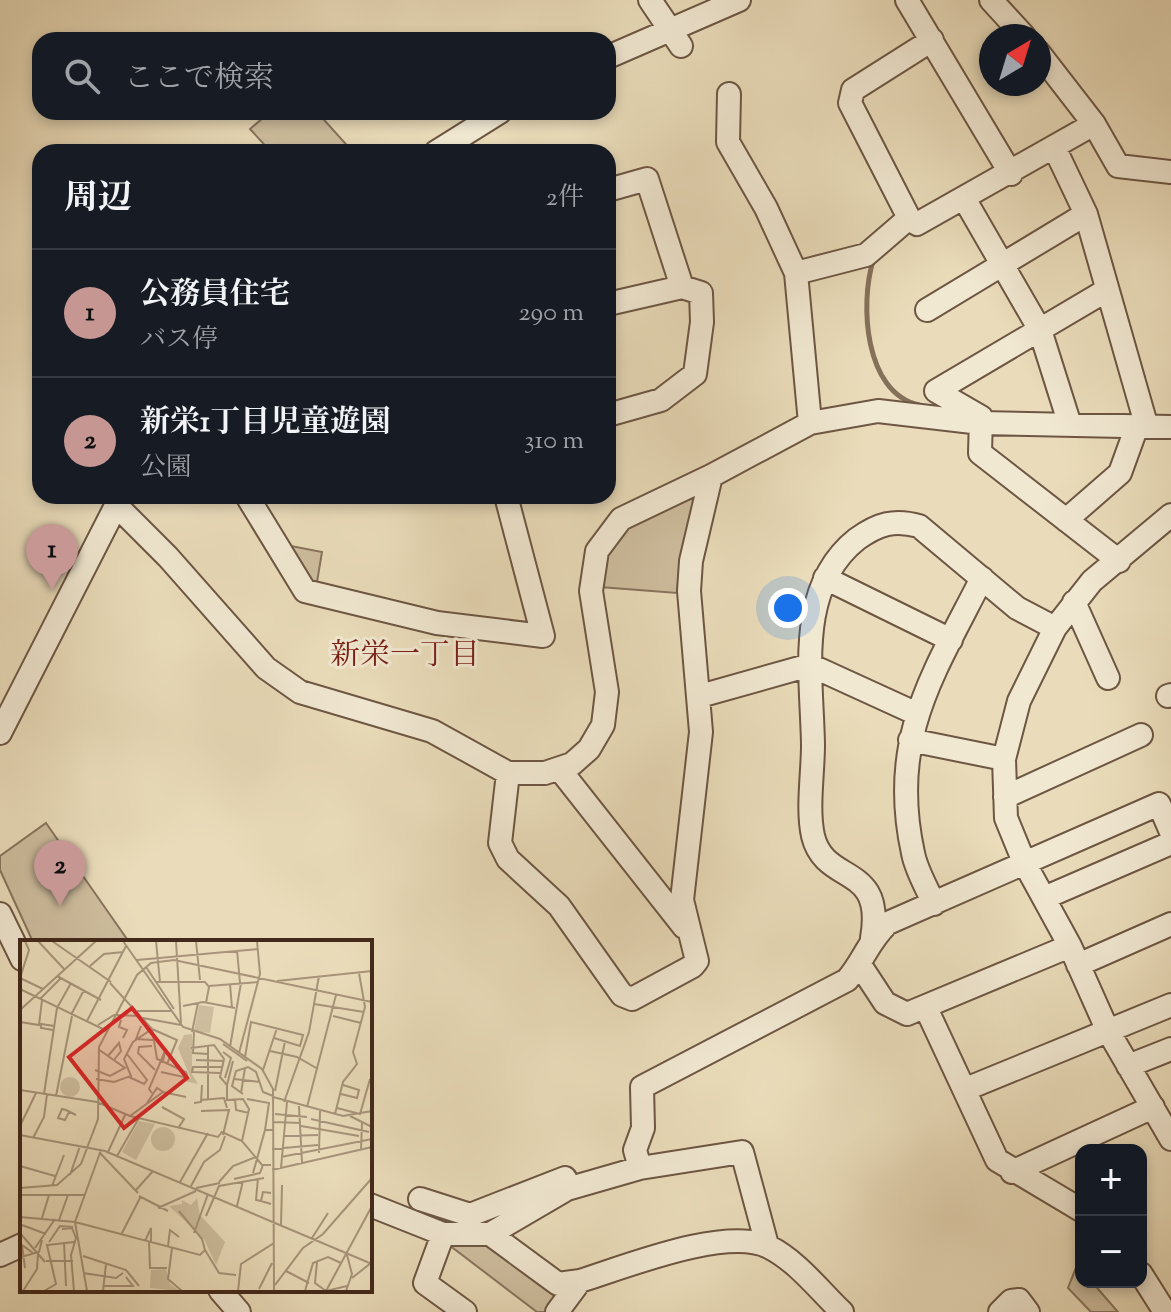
<!DOCTYPE html>
<html lang="ja">
<meta charset="utf-8">
<style>
body{margin:0;font-family:"Sorts Mill Goudy","Noto Serif JP",serif;background:#20242c;color:#f1f3f6}
.controls{position:absolute;right:24px;bottom:24px;display:grid;overflow:hidden;border-radius:16px;box-shadow:0 4px 12px #0003}
.controls button{width:72px;height:72px;display:grid;place-items:center;padding:0;border:0;border-bottom:2px solid #363941;background:#171b24;color:#f1f3f6;font:40px sans-serif}
.compass{position:absolute;left:979px;top:24px;width:72px;height:72px;border-radius:50%;background:#171b24;box-shadow:0 4px 12px #0003;rotate:38deg}
.you{position:absolute;left:788px;top:608px;width:28px;height:28px;margin:-20px;border:6px solid #fff;border-radius:50%;background:#1a73e8;box-shadow:0 0 0 12px #1a73e833}
.badge{display:grid;place-items:center;width:52px;height:52px;border-radius:50%;background:#c59692;color:#111;font-size:26px;font-weight:700}
.pin{position:absolute;translate:-50% -66px;filter:drop-shadow(0 2px 4px #0008)}
.pin::after{content:'';position:absolute;top:42px;width:28px;height:24px;background:inherit;clip-path:polygon(0 0,100% 0,50% 100%)}
.list{margin:0;padding:0;list-style:none}
h2{display:flex;justify-content:space-between;align-items:center;height:104px;margin:0;padding:0 32px;font-size:34px}
h2 small{font-size:26px;font-weight:400;color:#9ea1a6}
.list li{display:grid;grid-template-columns:52px 1fr auto;gap:24px;align-items:center;box-sizing:border-box;height:128px;padding:0 32px;border-top:2px solid #363941}
.list b{display:block;font-size:30px;white-space:nowrap}
.list p{margin:0;font-size:26px;white-space:nowrap;color:#9ea1a6}
.list em{font-size:26px;font-style:normal;color:#9ea1a6}
.icon{flex:none;width:44px;height:44px;fill:none;stroke:currentColor;stroke-width:2;stroke-linecap:round;stroke-linejoin:round}
.map{position:relative;flex:none;width:1171px;height:1312px;overflow:hidden}
.search{position:absolute;background:#171b24;box-shadow:0 4px 12px #0003;left:32px;top:32px;width:584px;height:88px;display:flex;align-items:center;gap:20px;box-sizing:border-box;padding:0 28px;border-radius:24px;color:#9ea1a6;font-size:30px}
.panel{position:absolute;background:#171b24;box-shadow:0 4px 12px #0003;left:32px;top:144px;width:584px;height:360px;border-radius:24px}
.map>svg:first-child{display:block}
</style>
<div class="map">
<svg width="1171" height="1312" viewBox="0 0 1171 1312">
<rect width="100%" height="100%" fill="#eadcba"/>
<filter id="stains"><feTurbulence type="fractalNoise" baseFrequency=".0025" numOctaves="4"/><feColorMatrix values="0 0 0 0 .2 0 0 0 0 .09 0 0 0 0 .02 0 0 0 .5 -.17"/></filter>
<radialGradient id="worn" r=".72"><stop offset=".6" stop-color="#630" stop-opacity="0"/><stop offset="1" stop-color="#630" stop-opacity=".3"/></radialGradient>
<path fill="#cebe9f" stroke="#88745d" stroke-width="2" d="M270 112H317L353 152H271L250 129Z
M684 496 697 501 680 560 677 593 600 587C605 528 637 520 684 496Z
M286 545 322 552 316 588Z
M46 823 129 942H33L0 870V856Z
M453 1244H489L556 1293 557 1301 548 1312H537L449 1245Z
M1077 1265 1081 1282H1092L1118 1312H1091L1068 1288Z"/>
<g fill="none" stroke-linecap="round" stroke-linejoin="round">
<path stroke="#85705a" stroke-width="5" d="M873 261C860 303 864 393 919 405"/>
<defs>
<path id="minor" d="M650 0 681 46
M907 0 1011 174
M991 0 1024 36
M1039 53 1094 124 1118 166 1171 172
M608 57 739 0
M729 94 728 142 766 208 796 273 810 423
M1055 149 1086 214 1146 424
M436 152 500 112
M608 190 647 179 682 287
M965 200 1040 330 1070 425
M909 218 917 224 1094 124
M796 273 866 255 909 218 850 103 853 90 932 40
M1107 290 936 391 981 417 980 453 1119 561
M608 304 682 287 701 293 702 322 695 374 661 400 608 415
M927 310 1086 214
M247 496 305 591 437 623 543 636 506 496
M116 505 168 557 266 668 300 692 432 731 508 773H545L572 764 589 749 603 725 607 692 591 591 597 551 621 519 711 476 810 423 878 411 981 423 1171 427
M1171 515 1092 581 1055 628 1019 701 1004 759 1006 818 1024 862 1070 946 1107 1029 1171 1139
M1066 520 1120 473 1137 426
M825 578 951 640
M1074 602 1108 678
M700 696 810 665 915 713
M1168 696 1171 695
M0 733 121 496
M910 740 1004 759
M561 771 684 927
M508 773 500 843 508 859 559 906 622 995 632 999 693 966 697 961 682 900 701 732 689 591 691 561 711 476
M1005 797 1141 735
M1044 898 1171 843
M934 904C927 888 916 870 913 853 888 739 933 675 982 578
M0 914 22 959
M872 938C885 862 825 886 813 836 807 809 813 773 813 745 812 676 795 588 857 539 878 524 894 519 919 526L1017 608 1055 628
M860 965 885 1003 907 1014 1070 946
M1078 965 1171 924
M926 1008 997 1160 1081 1210
M1128 1066 1171 1049
M966 1089 1171 1005
M640 1168 635 1150 643 1128 642 1087 847 980C863 962 869 940 888 923L1159 804 1171 832
M1012 1172 1153 1107
M420 1199 470 1215 565 1178
M370 1205 443 1234H490L558 1284 580 1281C625 1267 726 1226 769 1247 797 1261 820 1291 842 1312
M443 1234 425 1283 465 1312
M490 1234 567 1189 640 1168 742 1152 767 1245
M0 1255 22 1245
M1141 1274 1165 1312
M220 1290 239 1312
M557 1312 580 1281
M1000 1312 1011 1301 1019 1300 1028 1312"/>
</defs>
<use href="#minor" stroke="#6d5643" stroke-width="26"/>
<use href="#minor" stroke="#f1e8d2" stroke-width="22"/>
</g>
<g text-anchor="middle" stroke-width="6" stroke-linejoin="round" paint-order="stroke">
<g font-size="30" fill="#7a1f14" stroke="#f1e8d2">
<text x="405" y="664">新栄一丁目</text>
</g>
</g>
<g transform="translate(20 940)">
<rect width="352" height="352" fill="#eadcba"/>
<path d="M179 65 194 67 190 93 174 91ZM172 94V134L178 144 160 140 171 139 158 108 164 95ZM40 147a10 10 0 1 1 20 0a10 10 0 1 1-20 0ZM119 181 135 184 116 220 102 212ZM131 199a12 12 0 1 1 24 0a12 12 0 1 1-24 0ZM177 258 180 275 205 302 196 325 184 299 149 266 162 264V260L171 265ZM146 329 150 344 160 351 130 348 131 330Z" fill="#cebe9f"/>
<path fill="none" stroke="#a7947a" stroke-width="2" d="M18 1 44 29M32 1 91 42M103 1 163 87 200 99 242 129 253 149 254 351M136 1 140 42M156 1 161 83M176 1 180 40M217 10 220 43M117 20 238 9M70 26 84 14 103 12M126 27 154 69M37 36 81 60M0 38 9 10 5 1M0 38 23 49M257 41 352 31M136 42H185L189 47 186 63M90 43 132 89 137 119 166 132 168 138 141 132M210 44 212 68M189 46 238 42M0 49 87 91M20 59 41 38M294 64 344 72M163 66 183 62 215 68M37 68 51 43M0 70 76 1M117 71H151M51 75 64 50M313 76 341 83M123 78 161 85M101 80 99 87 107 90 103 98M67 81 106 6M0 82 19 85 22 60M78 85 94 75 120 76M121 86 116 99 133 100M33 90 21 88V84L34 86M172 92 178 63M174 92 173 113 188 114M203 104 227 121M132 106 119 107 118 113 135 130M210 107 221 43M171 108 194 105 204 119 200 137 207 145M250 111 277 117 298 129M203 112 211 118 205 138M219 113 240 34 237 1M107 114 127 140 124 144 109 137M88 116 99 103 101 111 94 120M225 117 231 82 283 95 280 106 254 98M176 120 204 121M75 130 90 136 105 128 78 109M243 130 257 88M200 133 172 132 173 127H203M76 139 94 142 111 136 104 119 113 102 132 89 157 100 147 124M214 139 240 142M207 145V160L223 159 229 169 222 201M207 145 213 121M0 150 77 162 110 176 198 197 202 192 222 201 242 225H251M255 151 265 101M132 153 129 149 145 111 143 121M221 153 225 128M24 154 37 68M223 154 212 146 216 131 228 127 236 132 243 152 253 156M321 154 337 158 339 150 323 145M36 156 52 76M253 157 323 176 352 171M188 159V106M215 159 216 170 229 173M227 159 249 163 245 190M181 160 204 158 207 168M264 162 289 92 299 36M127 163 137 148 143 152M174 163 181 162 182 145M279 166 282 223M142 167 164 179 159 187M287 167 316 55M317 168 340 174 350 139M181 171 209 170 203 195M49 172 45 180 38 178 42 169 46 170 56 175M255 174 287 177M315 174 323 142 337 124 333 112 345 67 339 33M110 176 143 152 166 157M330 176 352 187M291 179 349 192M254 182 281 183M0 186 16 153M281 186 339 196M0 195 85 211 352 324M264 196 298 195M13 198 24 177 27 154M252 209 298 205M341 210 342 183M88 212 105 175M80 213 118 253M299 213 300 171M97 216 119 178M261 217 352 199M0 226 35 236M261 228 267 162M252 230 352 207M233 233 245 190H254M50 235 60 206M238 238 236 260 241 261M214 239 240 233 243 225M160 242 188 193M199 242 213 226 236 217M32 246 44 215M171 246 184 222 200 210 205 196M0 248 37 245 61 224 78 179 79 107 117 35 131 23 154 20 352 62M176 248 200 243M116 250 133 231M251 253 243 252 241 261 251 264M0 255H64M119 256 148 271M217 266 223 241M138 268 176 251M186 276 199 246 244 238M0 277 55 282 180 315 185 310 182 299 159 271M22 278 29 255M39 280 48 255M2 285 26 294M261 285 262 245M42 289 52 288 56 298 51 315 54 351M0 293 25 322M174 293 188 254M101 295 121 256M292 298 308 273M125 301 131 288V303M29 302 40 286 53 287M44 302 46 346M129 302 130 328H147M148 306 150 290 159 297M15 308 35 279M152 308 148 339 162 351M185 310 199 333 216 335M63 316 106 330 119 346M1 317 19 312 22 300M26 321H53M297 322 295 343 306 351 327 346M5 328 2 305 13 313M266 331 289 343M63 333 96 338 103 333M332 338 351 323M255 345 283 308 303 294 352 238M83 346H113L106 337M239 349 252 323M3 351 17 329 18 314M24 351 36 344 27 305 54 302M67 351 55 282 81 210M83 351 86 324M218 351 221 324 254 303M285 351 293 323 308 317 321 323M306 351 352 266M326 351 332 334 327 315"/>
<path fill="#d62828" fill-opacity="0.15" stroke="#d62828" stroke-width="4" d="M112 68 167 138 104 188 49 117Z"/>
<rect width="352" height="352" fill="none" stroke="#43291b" stroke-width="4"/>
</g>
<rect width="100%" height="100%" filter="url(#stains)"/>
<rect width="100%" height="100%" fill="url(#worn)"/>
</svg>
<div class="controls">
<button>+</button>
<button>−</button>
</div>
<svg class="compass" viewBox="-18 -18 36 36"><path d="M0-13l5 13h-10z" fill="#e53935"/><path d="M0 13l5-13h-10z" fill="#9ea1a6"/></svg>
<div class="you"></div>
<div class="pin badge" style="left:52px;top:590px">1</div>
<div class="pin badge" style="left:60px;top:906px">2</div>
<div class="search"><svg class="icon" aria-label="search" viewBox="0 0 24 24"><circle cx="10" cy="10" r="6"/><path d="M15 15l6 6"/></svg>ここで検索</div>
<section class="panel">
<h2>周辺<small>2件</small></h2>
<ul class="list">
<li><span class="badge">1</span><div><b>公務員住宅</b><p>バス停</p></div><em>290 m</em></li>
<li><span class="badge">2</span><div><b>新栄1丁目児童遊園</b><p>公園</p></div><em>310 m</em></li>
</ul>
</section>
</div>
